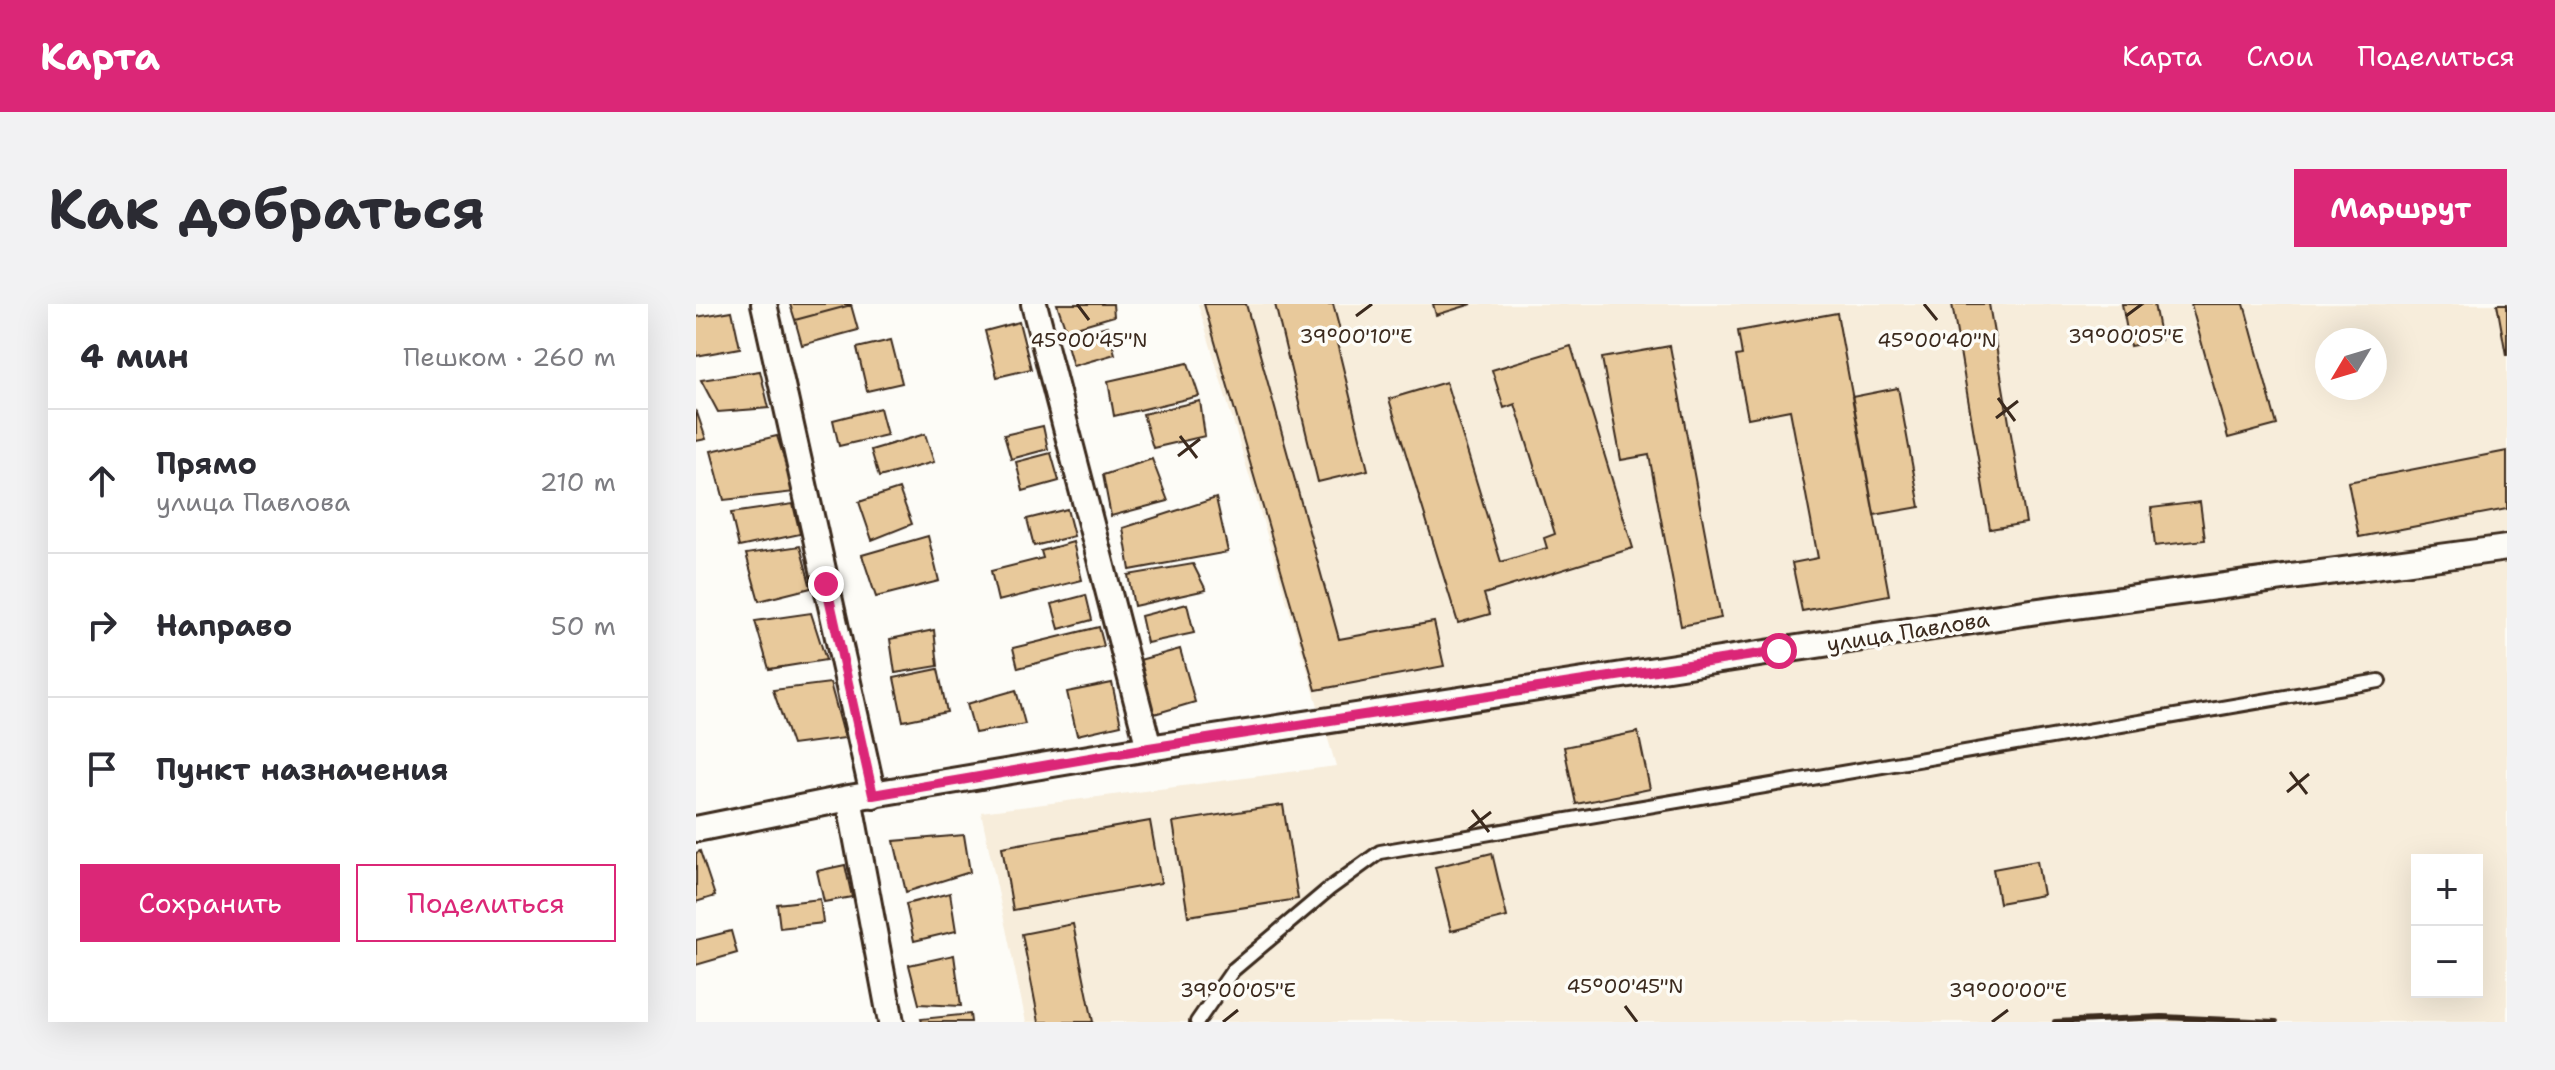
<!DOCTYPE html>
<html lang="ru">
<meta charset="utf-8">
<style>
body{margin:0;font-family:"Shantell Sans",sans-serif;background:#f2f2f3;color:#2b2b33}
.controls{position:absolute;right:24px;bottom:24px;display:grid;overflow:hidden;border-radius:0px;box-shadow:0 8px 32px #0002}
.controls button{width:72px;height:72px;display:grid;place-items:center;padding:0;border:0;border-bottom:2px solid #e1e1e2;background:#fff;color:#2b2b33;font:40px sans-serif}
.compass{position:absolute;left:1619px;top:24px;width:72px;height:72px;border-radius:50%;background:#fff;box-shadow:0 8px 32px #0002;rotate:232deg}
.stop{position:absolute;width:24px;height:24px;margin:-18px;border:6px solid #db2777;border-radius:50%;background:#fff}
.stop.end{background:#db2777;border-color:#fff;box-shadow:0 2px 8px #0008}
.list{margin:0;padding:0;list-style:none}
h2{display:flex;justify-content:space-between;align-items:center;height:104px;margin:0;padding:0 32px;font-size:34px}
h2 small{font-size:26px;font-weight:400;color:#7c7c81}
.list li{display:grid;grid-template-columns:52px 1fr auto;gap:24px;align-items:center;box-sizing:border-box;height:144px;padding:0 32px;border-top:2px solid #e1e1e2}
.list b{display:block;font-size:30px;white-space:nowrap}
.list p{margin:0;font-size:26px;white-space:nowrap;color:#7c7c81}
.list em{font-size:26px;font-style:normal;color:#7c7c81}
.actions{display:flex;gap:16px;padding:24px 32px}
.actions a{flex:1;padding:18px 0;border:2px solid #db2777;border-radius:0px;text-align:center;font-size:28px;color:#db2777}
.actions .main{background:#db2777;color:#fff}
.icon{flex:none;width:44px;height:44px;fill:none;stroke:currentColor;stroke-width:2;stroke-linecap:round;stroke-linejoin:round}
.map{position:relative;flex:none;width:1811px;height:718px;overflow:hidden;border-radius:0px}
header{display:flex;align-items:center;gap:48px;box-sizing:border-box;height:112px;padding:0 40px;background:#db2777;color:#fff}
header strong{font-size:38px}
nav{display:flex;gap:44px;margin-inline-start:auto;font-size:28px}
.intro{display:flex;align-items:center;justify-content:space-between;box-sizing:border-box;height:192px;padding:0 48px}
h1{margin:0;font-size:56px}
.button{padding:20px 36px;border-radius:0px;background:#db2777;color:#fff;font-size:28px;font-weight:700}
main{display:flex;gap:48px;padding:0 48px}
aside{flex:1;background:#fff;border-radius:0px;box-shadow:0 8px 32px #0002}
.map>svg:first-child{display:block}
</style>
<header>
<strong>Карта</strong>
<nav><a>Карта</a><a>Слои</a><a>Поделиться</a></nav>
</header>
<div class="intro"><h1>Как добраться</h1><a class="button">Маршрут</a></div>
<main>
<aside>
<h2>4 мин<small>Пешком · 260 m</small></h2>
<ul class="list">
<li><svg class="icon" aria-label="ahead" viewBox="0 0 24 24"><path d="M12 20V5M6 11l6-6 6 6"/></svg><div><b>Прямо</b><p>улица Павлова</p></div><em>210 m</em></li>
<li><svg class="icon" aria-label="right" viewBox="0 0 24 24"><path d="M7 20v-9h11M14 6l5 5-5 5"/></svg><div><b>Направо</b></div><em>50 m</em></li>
<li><svg class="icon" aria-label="arrive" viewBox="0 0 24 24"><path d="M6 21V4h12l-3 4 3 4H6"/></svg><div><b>Пункт назначения</b></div></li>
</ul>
<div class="actions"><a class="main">Сохранить</a><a>Поделиться</a></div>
</aside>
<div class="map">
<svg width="1811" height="718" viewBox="0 0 1811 718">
<rect width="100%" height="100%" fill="#fdfcf7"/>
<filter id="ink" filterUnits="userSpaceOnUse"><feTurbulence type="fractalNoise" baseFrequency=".0125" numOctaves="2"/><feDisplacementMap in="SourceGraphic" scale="16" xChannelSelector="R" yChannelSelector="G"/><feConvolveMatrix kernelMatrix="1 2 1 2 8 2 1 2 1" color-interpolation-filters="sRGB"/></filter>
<g filter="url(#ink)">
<path fill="#f7eddb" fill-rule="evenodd" d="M502 0H1811V718H330L285 508 640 462ZM1631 36H1679V84H1631ZM1721 556H1781V688H1721Z"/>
<path fill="#e8c99b" stroke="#3b2a1e" stroke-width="2" d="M94 0H154L155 1 99 16Z
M361 0H417L418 12 370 26Z
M508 0H550L643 335 738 318 748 362 620 386Z
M579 0H637L647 38 641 39 672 166 622 178Z
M737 0H776L740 11Z
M1256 0H1293L1330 219 1294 225Z
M1426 0H1458L1465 36 1434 42Z
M1495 0H1548L1581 121 1532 134Z
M1801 0H1811V51H1810Z
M155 1 162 26 106 41 99 16Z
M36 7 44 44 0 52V13Z
M1141 9 1193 291 1106 307 1096 259 1122 254 1094 106 1052 114 1040 52 1046 51 1042 27Z
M323 18 335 65 301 73 289 27Z
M411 22 419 50 377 62 369 34Z
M195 36 206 79 171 87 161 44Z
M875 42 937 244 788 290 794 310 762 319 693 95 750 78 805 258 851 244 848 234 859 230 819 100 808 104 796 66Z
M974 42 1025 314 985 322 953 151 925 156 906 54Z
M492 59 503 92 418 112 412 77Z
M64 67 73 104 22 108 5 76Z
M1202 84 1224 203 1178 211 1156 93Z
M504 97 509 132 457 144 447 110Z
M184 104 191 131 143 142 137 116Z
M0 106 10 135 0 137Z
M347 122 352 145 315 155 308 131Z
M229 130 238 158 183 173 175 146Z
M81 132 99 188 28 196 15 147Z
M1811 147V205L1663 233 1652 178Z
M355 149 363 177 327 187 320 158Z
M456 155 472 197 415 212 407 171Z
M203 185 216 220 176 236 163 198Z
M520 194 532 248 434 266 427 224Z
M1504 198 1509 236 1459 242 1455 204Z
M97 200 104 230 43 243 35 209Z
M371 205 378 232 338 242 331 215Z
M232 232 243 277 180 293 166 251Z
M377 238 386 276 302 297 295 267 347 254 345 247Z
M104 242 115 284 63 297 50 250Z
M497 260 510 286 438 302 432 271Z
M390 291 396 316 363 325 356 300Z
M491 300 498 329 451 339 445 312Z
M115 309 130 356 73 365 59 317Z
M403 323 408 342 322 364 317 344Z
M238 326 242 362 199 369 194 335Z
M484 345 499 398 455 411 440 357Z
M242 365 251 408 207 417 198 374Z
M134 379 149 434 96 441 77 386Z
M416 379 425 421 381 431 371 388Z
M320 386 329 420 279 429 271 400Z
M942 428 954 485 880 500 868 443Z
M587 501 602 595 492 612 477 518Z
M454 517 465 579 317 606 306 543Z
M268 531 274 568 210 588 198 537Z
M4 547 19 592 0 598V549Z
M796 549 811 613 755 627 739 563Z
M1341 557 1347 591 1303 599 1297 565Z
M149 561 156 593 128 598 121 567Z
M254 589 260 627 218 637 210 600Z
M124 595 127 619 84 624 81 600Z
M377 620 397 718H343L326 630Z
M35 627 41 649 0 661V636Z
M258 651 265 702 223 700 213 661Z
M274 710 275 718H226L225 715Z"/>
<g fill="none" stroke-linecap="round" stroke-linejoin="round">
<defs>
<path id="service" d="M501 718 537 666 633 585 684 548 1683 377"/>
<path id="minor" d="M68 0 177 491
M338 0 453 444
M153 494 195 718
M0 525 153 494 453 444 1335 308 1811 244"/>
</defs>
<use href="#service" stroke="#3b2a1e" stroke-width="18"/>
<use href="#minor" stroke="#3b2a1e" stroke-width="30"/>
<use href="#service" stroke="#fdfcf7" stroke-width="12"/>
<use href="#minor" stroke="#fdfcf7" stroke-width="24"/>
<path stroke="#3b2a1e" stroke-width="6" d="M1359 718 1466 713 1580 718"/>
</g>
</g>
<g fill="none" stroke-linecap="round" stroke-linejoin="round" filter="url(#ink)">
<path stroke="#db2777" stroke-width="10" d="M130 280 177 491 453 444 1083 347"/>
</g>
<path fill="none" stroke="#3b2a1e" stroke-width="3" d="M381 0 393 16M1228 0 1241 16M660 12 676 0M1430 12 1446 0M1302 94 1319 117M1300 114 1322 97M484 132 501 154M482 152 504 135M1594 468 1611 490M1591 488 1613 470M776 506 793 528M773 525 795 508M929 702 941 718M527 718 542 706M1296 718 1312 706"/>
<g text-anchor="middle" stroke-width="7" stroke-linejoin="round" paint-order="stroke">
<g font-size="22" fill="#3b2a1e" stroke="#fdfcf7">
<text transform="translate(1212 327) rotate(-9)" y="8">улица Павлова</text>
</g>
</g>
<g font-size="20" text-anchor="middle" fill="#3b2a1e" stroke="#fdfcf7" stroke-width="7" stroke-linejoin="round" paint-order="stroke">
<text x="660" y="39">39°00'10"E</text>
<text x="1430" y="39">39°00'05"E</text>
<text x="393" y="43">45°00'45"N</text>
<text x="1241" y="43">45°00'40"N</text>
<text x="929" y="689">45°00'45"N</text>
<text x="542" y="693">39°00'05"E</text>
<text x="1312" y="693">39°00'00"E</text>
</g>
</svg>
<div class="controls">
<button>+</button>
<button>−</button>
</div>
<svg class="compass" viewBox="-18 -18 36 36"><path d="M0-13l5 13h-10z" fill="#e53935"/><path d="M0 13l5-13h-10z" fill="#7c7c81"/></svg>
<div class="stop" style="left:1083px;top:347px"></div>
<div class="stop end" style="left:130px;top:280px"></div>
</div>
</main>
